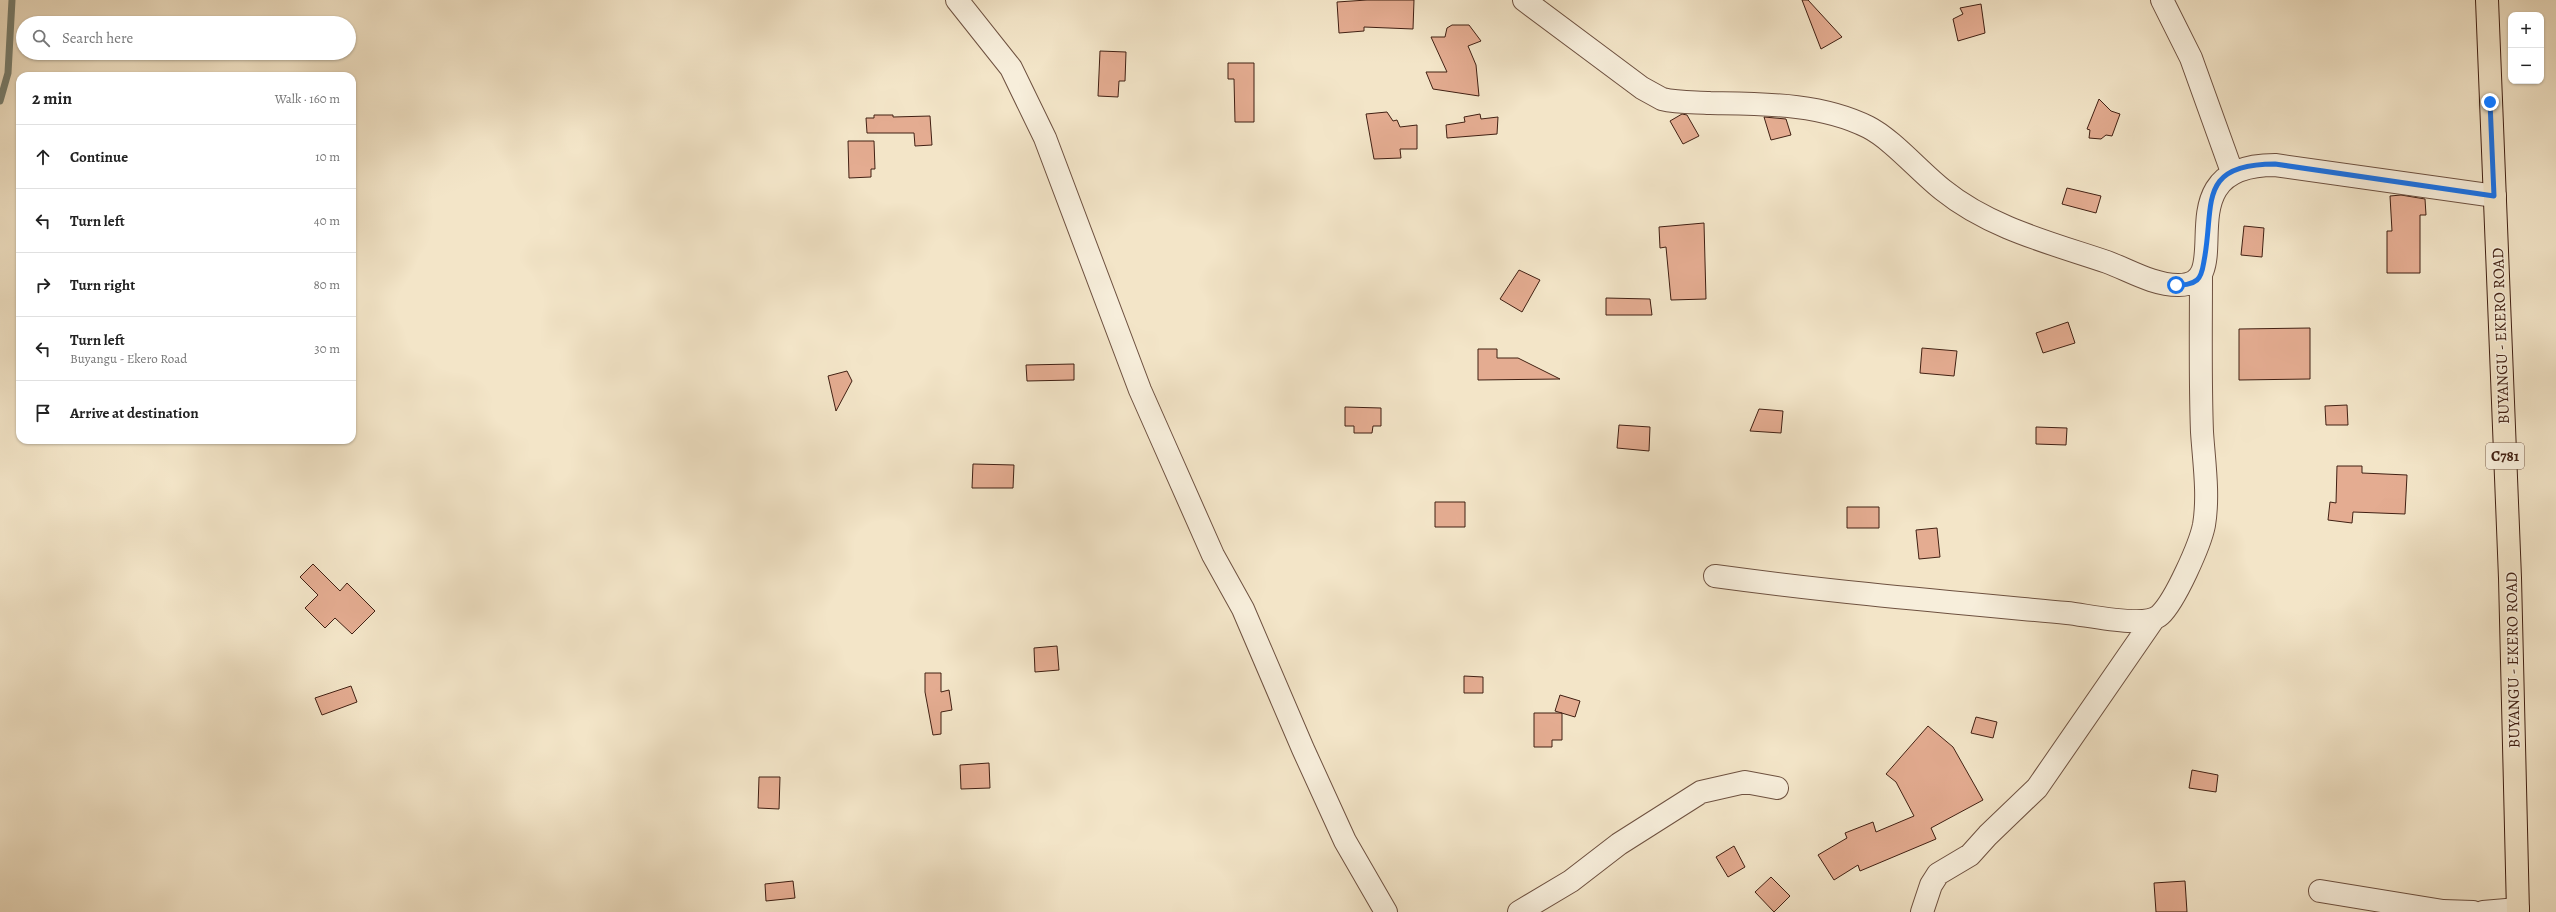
<!DOCTYPE html>
<meta charset="utf-8">
<style>
body{margin:0;font-family:Alegreya,serif;background:#f6f6f6;color:#222}
.controls{position:absolute;right:12px;top:12px;display:grid;overflow:hidden;border-radius:8px;box-shadow:0 1px 3px #0004}
.controls button{width:36px;height:36px;display:grid;place-items:center;padding:0;border:0;border-bottom:1px solid #e0e0e0;background:#fff;color:#222;font:20px sans-serif}
.stop{position:absolute;width:12px;height:12px;margin:-9px;border:3px solid #1a73e8;border-radius:50%;background:#fff}
.stop.end{background:#1a73e8;border-color:#fff;box-shadow:0 1px 4px #0008}
.list{margin:0;padding:0;list-style:none}
h2{display:flex;justify-content:space-between;align-items:center;height:52px;margin:0;padding:0 16px;font-size:17px}
h2 small{font-size:13px;font-weight:400;color:#767676}
.list li{display:grid;grid-template-columns:26px 1fr auto;gap:12px;align-items:center;box-sizing:border-box;height:64px;padding:0 16px;border-top:1px solid #e0e0e0}
.list b{display:block;font-size:15px;white-space:nowrap}
.list p{margin:0;font-size:13px;white-space:nowrap;color:#767676}
.list em{font-size:13px;font-style:normal;color:#767676}
.icon{flex:none;width:22px;height:22px;fill:none;stroke:currentColor;stroke-width:2;stroke-linecap:round;stroke-linejoin:round}
.map{position:relative;flex:none;width:2556px;height:912px;overflow:hidden}
.search{position:absolute;background:#fff;box-shadow:0 1px 3px #0004;left:16px;top:16px;width:340px;height:44px;display:flex;align-items:center;gap:10px;box-sizing:border-box;padding:0 14px;border-radius:22px;color:#767676;font-size:15px}
.panel{position:absolute;background:#fff;box-shadow:0 1px 3px #0004;left:16px;top:72px;width:340px;height:372px;border-radius:12px}
.map>svg:first-child{display:block}
</style>
<div class="map">
<svg width="2556" height="912" viewBox="0 0 2556 912">
<rect width="100%" height="100%" fill="#f3e5c8"/>
<filter id="stains"><feTurbulence type="fractalNoise" baseFrequency=".005" numOctaves="4"/><feColorMatrix values="0 0 0 0 .2 0 0 0 0 .09 0 0 0 0 .02 0 0 0 .5 -.17"/></filter>
<radialGradient id="worn" r=".72"><stop offset=".6" stop-color="#630" stop-opacity="0"/><stop offset="1" stop-color="#630" stop-opacity=".3"/></radialGradient>
<g fill="none" stroke-linecap="round" stroke-linejoin="round">
<path stroke="#788071" stroke-width="7" d="M0 101 8 73 12 0"/>
</g>
<path fill="#e4ac91" stroke="#412013" d="M1367 0H1414L1413 29 1364 27V31L1339 33 1337 2Z
M1802 0H1808L1842 37 1821 49Z
M1981 4 1985 33 1958 41 1953 19 1963 14 1960 8Z
M1452 25H1469L1481 41 1468 46 1476 65 1479 96 1433 89 1426 72H1447L1431 37H1445L1447 28Z
M1100 51 1126 52 1125 81H1119L1118 97 1098 96Z
M1228 63H1254V122H1235L1234 79H1228Z
M2099 99 2111 111 2120 114 2112 136 2106 135 2101 139 2089 138 2090 130 2087 129Z
M1387 112 1393 121 1397 120 1400 127 1417 125V149H1400L1401 158 1374 159 1366 114Z
M1480 114 1481 119 1498 117 1497 134 1447 138 1446 125 1465 122 1464 117Z
M1682 114 1687 115 1699 136 1683 144 1670 121Z
M874 115H893V117L930 116 932 145 915 146 914 133H867L866 118H874Z
M1764 117 1786 119 1791 135 1771 140Z
M848 141H874L875 169H871V177L849 178Z
M2067 188 2101 196 2096 213 2062 204Z
M2401 195 2425 199 2426 215H2420V273H2387V231H2392L2390 196Z
M1704 223 1706 299 1671 300 1666 247 1660 248 1659 227Z
M2244 226 2264 228 2262 257 2241 255Z
M1519 270 1540 280 1522 312 1500 299Z
M1606 298 1650 299 1652 315H1606Z
M2068 322 2075 343 2043 353 2036 333Z
M2310 328V379L2239 380V329Z
M1922 348 1957 351 1954 376 1920 373Z
M1478 349H1497V358H1518L1560 379 1478 380Z
M1074 364V380L1027 381 1026 365Z
M847 371 852 381 836 411 828 376Z
M2347 405 2348 425H2326L2325 406Z
M1345 407 1381 408V426H1373L1372 433H1354V426H1345Z
M1759 409 1783 411 1781 433 1750 431Z
M1619 425 1650 427 1649 451 1617 448Z
M2036 427 2067 428 2066 445 2036 444Z
M973 464 1014 465 1013 488H972Z
M2337 466H2362V473L2407 475 2405 514 2353 512 2352 523 2328 520 2330 502 2336 503Z
M1435 502H1465V527H1435Z
M1847 507H1879V528H1847Z
M1937 528 1940 557 1919 559 1916 530Z
M313 564 340 591 347 583 375 611 352 634 335 618 325 628 305 608 318 595 300 577Z
M1057 646 1059 670 1035 672 1034 648Z
M925 673H941V692L949 690 952 710 941 712V734L933 735 925 692Z
M1464 676 1483 677V693H1464Z
M351 686 357 702 322 715 315 698Z
M1560 695 1580 701 1575 717 1555 711Z
M1534 713H1562V740H1552V747H1534Z
M1976 717 1997 722 1993 738 1971 733Z
M1928 726 1953 747 1983 800 1931 828 1936 839 1860 871 1858 865 1834 880 1818 855 1847 838 1845 833 1873 822 1876 832 1914 816 1896 782 1886 774Z
M989 763 990 788 961 789 960 765Z
M2192 770 2218 775 2216 792 2189 788Z
M759 777H780L779 809 758 808Z
M1734 846 1745 867 1728 877 1716 857Z
M1771 877 1790 896 1774 912 1755 892Z
M793 881 795 898 766 901 765 884Z
M2185 881 2187 912H2156L2154 883Z"/>
<g fill="none" stroke-linecap="round" stroke-linejoin="round">
<defs>
<path id="street" d="M957 0 1011 68 1045 138 1140 390 1163 442 1213 555 1243 609 1303 749 1345 841 1386 912
M1524 0 1642 88 1662 99C1678 103 1694 102 1710 103 1763 104 1820 103 1868 127 1892 139 1921 173 1943 190 1990 228 2051 243 2107 262 2129 270 2153 285 2178 285 2242 286 2159 165 2275 165L2495 196
M2162 0 2191 58 2232 172
M1715 576C1832 592 1949 602 2067 613 2088 615 2145 629 2160 615 2175 601 2200 545 2204 525 2209 495 2204 462 2202 432 2200 380 2201 328 2201 275
M2320 891 2443 911 2473 912
M1519 912 1571 881 1619 844 1701 792 1745 782 1777 788
M1922 912 1931 885 1938 874 1970 855 1988 835 2037 788 2153 620
M2483 912 2518 909"/>
<path id="primary" d="M2487 0 2510 578 2518 912"/>
</defs>
<use href="#street" stroke="#6e5140" stroke-width="24"/>
<use href="#primary" stroke="#412013" stroke-width="24"/>
<use href="#street" stroke="#f7eedb" stroke-width="22"/>
<use href="#primary" stroke="#f3e5c8" stroke-width="22"/>
</g>
<g fill="none" stroke-linecap="round" stroke-linejoin="round">
<path stroke="#1a73e8" stroke-width="5" d="M2176 285C2183 285 2191 285 2197 280 2202 276 2203 267 2204 261 2215 205 2196 164 2275 164L2494 196 2490 102"/>
</g>
<g text-anchor="middle" stroke-width="3" stroke-linejoin="round" paint-order="stroke">
<rect fill="#f7eedb" stroke="#785e4f" stroke-width="1" x="2486" y="443" width="38" height="26" rx="3"/>
<g font-size="15" font-weight="bold" fill="#412013">
<text x="2505" y="461">C781</text>
</g>
<g font-size="16" fill="#412013" stroke="#f7eedb">
<text transform="translate(2500 336) rotate(-92)" y="6">BUYANGU - EKERO ROAD</text>
<text transform="translate(2512 660) rotate(-91)" y="6">BUYANGU - EKERO ROAD</text>
</g>
</g>
<rect width="100%" height="100%" filter="url(#stains)"/>
<rect width="100%" height="100%" fill="url(#worn)"/>
</svg>
<div class="controls">
<button>+</button>
<button>−</button>
</div>
<div class="stop" style="left:2176px;top:285px"></div>
<div class="stop end" style="left:2490px;top:102px"></div>
<div class="search"><svg class="icon" aria-label="search" viewBox="0 0 24 24"><circle cx="10" cy="10" r="6"/><path d="M15 15l6 6"/></svg>Search here</div>
<section class="panel">
<h2>2 min<small>Walk · 160 m</small></h2>
<ul class="list">
<li><svg class="icon" aria-label="ahead" viewBox="0 0 24 24"><path d="M12 20V5M6 11l6-6 6 6"/></svg><div><b>Continue</b></div><em>10 m</em></li>
<li><svg class="icon" aria-label="left" viewBox="0 0 24 24"><path d="M17 20v-9H6M10 6l-5 5 5 5"/></svg><div><b>Turn left</b></div><em>40 m</em></li>
<li><svg class="icon" aria-label="right" viewBox="0 0 24 24"><path d="M7 20v-9h11M14 6l5 5-5 5"/></svg><div><b>Turn right</b></div><em>80 m</em></li>
<li><svg class="icon" aria-label="left" viewBox="0 0 24 24"><path d="M17 20v-9H6M10 6l-5 5 5 5"/></svg><div><b>Turn left</b><p>Buyangu - Ekero Road</p></div><em>30 m</em></li>
<li><svg class="icon" aria-label="arrive" viewBox="0 0 24 24"><path d="M6 21V4h12l-3 4 3 4H6"/></svg><div><b>Arrive at destination</b></div></li>
</ul>
</section>
</div>
